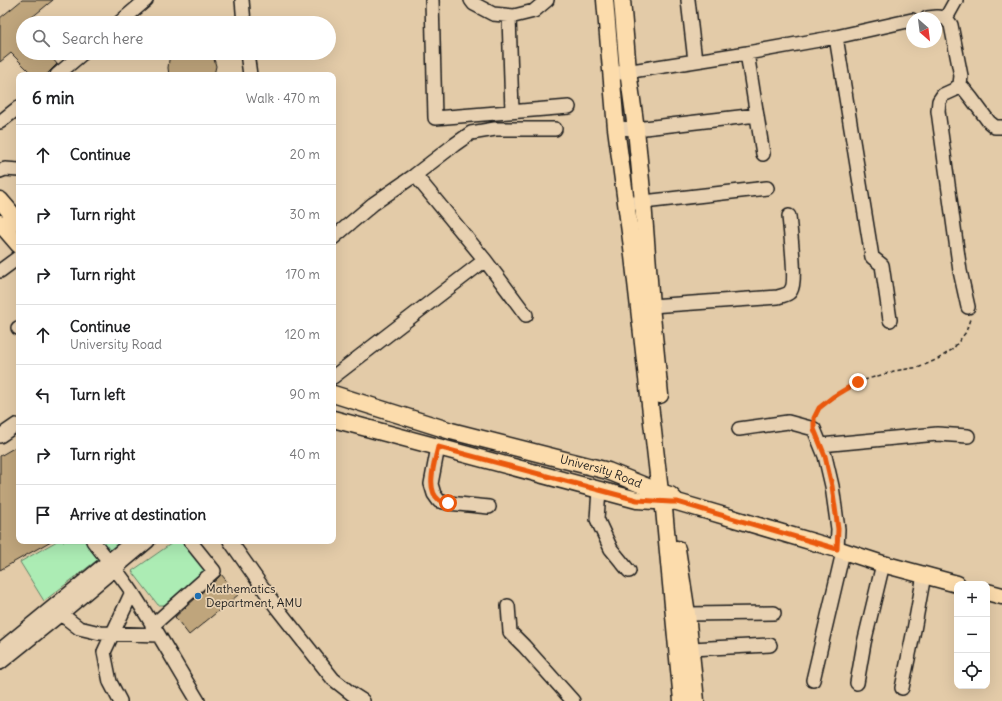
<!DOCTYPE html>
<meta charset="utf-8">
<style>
body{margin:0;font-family:Delius,sans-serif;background:#f2f2f2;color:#202124}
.controls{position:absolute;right:12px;bottom:12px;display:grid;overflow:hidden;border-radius:8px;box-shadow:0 4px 16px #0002}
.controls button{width:36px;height:36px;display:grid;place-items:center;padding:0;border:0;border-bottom:1px solid #e0e0e0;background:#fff;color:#202124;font:20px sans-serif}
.compass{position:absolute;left:906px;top:12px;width:36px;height:36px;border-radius:50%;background:#fff;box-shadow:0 4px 16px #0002;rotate:152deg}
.stop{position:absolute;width:12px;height:12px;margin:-9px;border:3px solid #ea580c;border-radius:50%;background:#fff}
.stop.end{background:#ea580c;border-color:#fff;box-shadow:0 1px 4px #0008}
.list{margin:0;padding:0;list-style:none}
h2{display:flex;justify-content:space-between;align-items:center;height:52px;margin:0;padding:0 16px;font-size:17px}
h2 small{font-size:13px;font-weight:400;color:#757577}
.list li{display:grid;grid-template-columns:26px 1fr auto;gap:12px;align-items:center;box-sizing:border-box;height:60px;padding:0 16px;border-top:1px solid #e0e0e0}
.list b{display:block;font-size:15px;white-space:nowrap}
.list p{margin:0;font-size:13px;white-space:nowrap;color:#757577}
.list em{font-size:13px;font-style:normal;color:#757577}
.icon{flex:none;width:22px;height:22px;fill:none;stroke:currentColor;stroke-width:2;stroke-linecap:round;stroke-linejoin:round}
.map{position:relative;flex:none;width:1002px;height:701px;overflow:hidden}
.search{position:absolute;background:#fff;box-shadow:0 4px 16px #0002;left:16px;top:16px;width:320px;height:44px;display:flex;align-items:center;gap:10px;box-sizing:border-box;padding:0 14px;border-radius:22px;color:#757577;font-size:15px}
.panel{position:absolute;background:#fff;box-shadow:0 4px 16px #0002;left:16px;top:72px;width:320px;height:472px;border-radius:8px}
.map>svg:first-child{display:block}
</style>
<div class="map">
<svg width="1002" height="701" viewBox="0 0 1002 701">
<rect width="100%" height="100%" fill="#e3cba8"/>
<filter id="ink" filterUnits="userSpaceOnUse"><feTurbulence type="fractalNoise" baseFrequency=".025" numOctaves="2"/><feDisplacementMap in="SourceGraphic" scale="8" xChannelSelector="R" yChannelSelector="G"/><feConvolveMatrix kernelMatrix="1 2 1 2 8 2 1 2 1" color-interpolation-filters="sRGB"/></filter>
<g filter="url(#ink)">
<path fill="#acecb4" stroke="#648468" d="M57 541H122L44 601 20 562Z
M175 541H185L206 565V574L169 605H158L132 571Z"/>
<path fill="#bfa57b" stroke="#1c1c1c" d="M22 0H53L25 23H23V53H48L57 64 46 75H33L11 53 0 62V18Z
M172 53H211L214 59 216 66 214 75H169L168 68 169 60Z
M19 445V541H51L0 570V456Z
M221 574 238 595 189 635 175 617 219 577Z"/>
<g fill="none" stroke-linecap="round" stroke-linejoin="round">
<defs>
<path id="minor" d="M242 0 244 23
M432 0 435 118 569 107
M471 0 474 4 493 14 514 16 534 11 547 0
M688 0 695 61
M509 16 512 112
M927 18 937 17 946 18 951 25 961 76 960 84 954 90 943 95 939 101 938 111 960 271 968 307
M946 18 956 0
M119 23 146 0
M836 37 872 257 882 265 890 320
M247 53 250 75
M747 53 763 154
M619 73 747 53 836 37 912 20
M57 75 83 53
M960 84 972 99 989 122 995 127H1002
M0 122 19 107
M616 128 636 129 757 115
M0 171 5 169 19 170
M626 204 767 188
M333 238 373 204 415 175
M0 271 19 257
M651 306 778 297C783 295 789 295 791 290 797 282 790 229 789 216
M526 315 485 260 415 175 454 145 471 133 495 129H555
M18 328H19
M333 377 485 260
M739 429 788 422 814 429 825 456 832 486 838 529 837 549
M0 436 16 425
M821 445 937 434 968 436
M438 447 431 484 434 494 439 501 448 503 489 507
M599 490 597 519 611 549 629 571
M93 541C106 558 120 574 132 592 155 627 176 665 198 701
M230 541 277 608 333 679 352 694 363 701
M508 606 510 632 524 646 573 701
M61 614 79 628 100 633 158 635
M687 614 774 613
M152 626 214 571 190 541
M691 649 770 645
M0 650 133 541
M0 663 61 614 148 541
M813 680 843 552
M857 683 864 643 883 564
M902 688 914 630 924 575
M120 701 110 682 104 652 132 592"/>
<g id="major">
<path d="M605 0 616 128 632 247 660 492 664 509 682 701"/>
<path d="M622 0 628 71 636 129 643 202 651 306 660 395"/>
<path d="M0 200 19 222"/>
<path d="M0 223 19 245"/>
<path id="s1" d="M333 394 451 431 608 471 660 492 670 495 677 502 837 549 883 564 957 584"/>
<path d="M333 419 637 500 672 502"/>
<path d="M677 549 687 614 696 701"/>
<path d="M987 592 1002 596"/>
</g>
</defs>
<use href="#minor" stroke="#1c1c1c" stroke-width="16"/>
<use href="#major" stroke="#1c1c1c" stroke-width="19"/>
<path stroke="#1c1c1c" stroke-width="1.5" stroke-dasharray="4 3" stroke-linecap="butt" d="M815 417 819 408 833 397 858 382 894 371 920 367 938 359 953 349 966 332 970 319"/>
<use href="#minor" stroke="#e8d1b1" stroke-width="13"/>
<use href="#major" stroke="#fcdcac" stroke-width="16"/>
</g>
</g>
<g fill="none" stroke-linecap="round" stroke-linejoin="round" filter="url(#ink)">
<path stroke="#ea580c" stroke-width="5" d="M448 503C445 502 441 502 439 500 425 490 435 461 438 447L637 500 671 502H677L837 549 838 529 832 486 825 456 814 429V418L819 408 833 397 858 382"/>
</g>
<circle fill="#1f6fb2" stroke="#e8d1b1" stroke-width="1.5" cx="198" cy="596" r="4"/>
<g text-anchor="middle" stroke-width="3.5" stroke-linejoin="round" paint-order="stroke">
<g font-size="12" fill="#1c1c1c" stroke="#e8d1b1">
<text dy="4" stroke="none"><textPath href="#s1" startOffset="279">University Road</textPath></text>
</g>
<g font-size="12" fill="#1c1c1c" stroke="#e8d1b1" text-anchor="start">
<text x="206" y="593">Mathematics<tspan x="206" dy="14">Department, AMU</tspan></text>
</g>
</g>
</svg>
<div class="controls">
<button>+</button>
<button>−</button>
<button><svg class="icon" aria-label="locate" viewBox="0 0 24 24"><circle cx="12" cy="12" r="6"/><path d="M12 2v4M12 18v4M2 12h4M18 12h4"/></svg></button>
</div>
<svg class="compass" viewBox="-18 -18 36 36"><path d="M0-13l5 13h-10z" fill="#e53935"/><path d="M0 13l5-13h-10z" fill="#757577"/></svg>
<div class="stop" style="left:448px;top:503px"></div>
<div class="stop end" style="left:858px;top:382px"></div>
<div class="search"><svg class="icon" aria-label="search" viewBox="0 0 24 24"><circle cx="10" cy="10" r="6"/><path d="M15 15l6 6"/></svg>Search here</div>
<section class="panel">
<h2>6 min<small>Walk · 470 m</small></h2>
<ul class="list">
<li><svg class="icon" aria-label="ahead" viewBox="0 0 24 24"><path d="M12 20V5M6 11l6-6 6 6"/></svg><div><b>Continue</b></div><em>20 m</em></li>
<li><svg class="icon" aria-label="right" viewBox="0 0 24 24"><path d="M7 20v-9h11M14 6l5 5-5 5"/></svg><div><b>Turn right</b></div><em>30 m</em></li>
<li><svg class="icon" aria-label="right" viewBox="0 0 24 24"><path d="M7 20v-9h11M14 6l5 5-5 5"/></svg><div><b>Turn right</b></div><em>170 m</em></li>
<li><svg class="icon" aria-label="ahead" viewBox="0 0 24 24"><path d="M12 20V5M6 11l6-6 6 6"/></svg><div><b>Continue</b><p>University Road</p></div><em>120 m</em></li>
<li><svg class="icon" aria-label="left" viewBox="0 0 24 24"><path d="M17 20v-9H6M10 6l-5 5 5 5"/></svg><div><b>Turn left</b></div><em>90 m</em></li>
<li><svg class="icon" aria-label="right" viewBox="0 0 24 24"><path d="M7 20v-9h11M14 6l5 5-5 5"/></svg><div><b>Turn right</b></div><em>40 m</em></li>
<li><svg class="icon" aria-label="arrive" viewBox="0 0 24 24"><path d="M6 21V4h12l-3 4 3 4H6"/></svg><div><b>Arrive at destination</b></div></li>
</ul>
</section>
</div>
